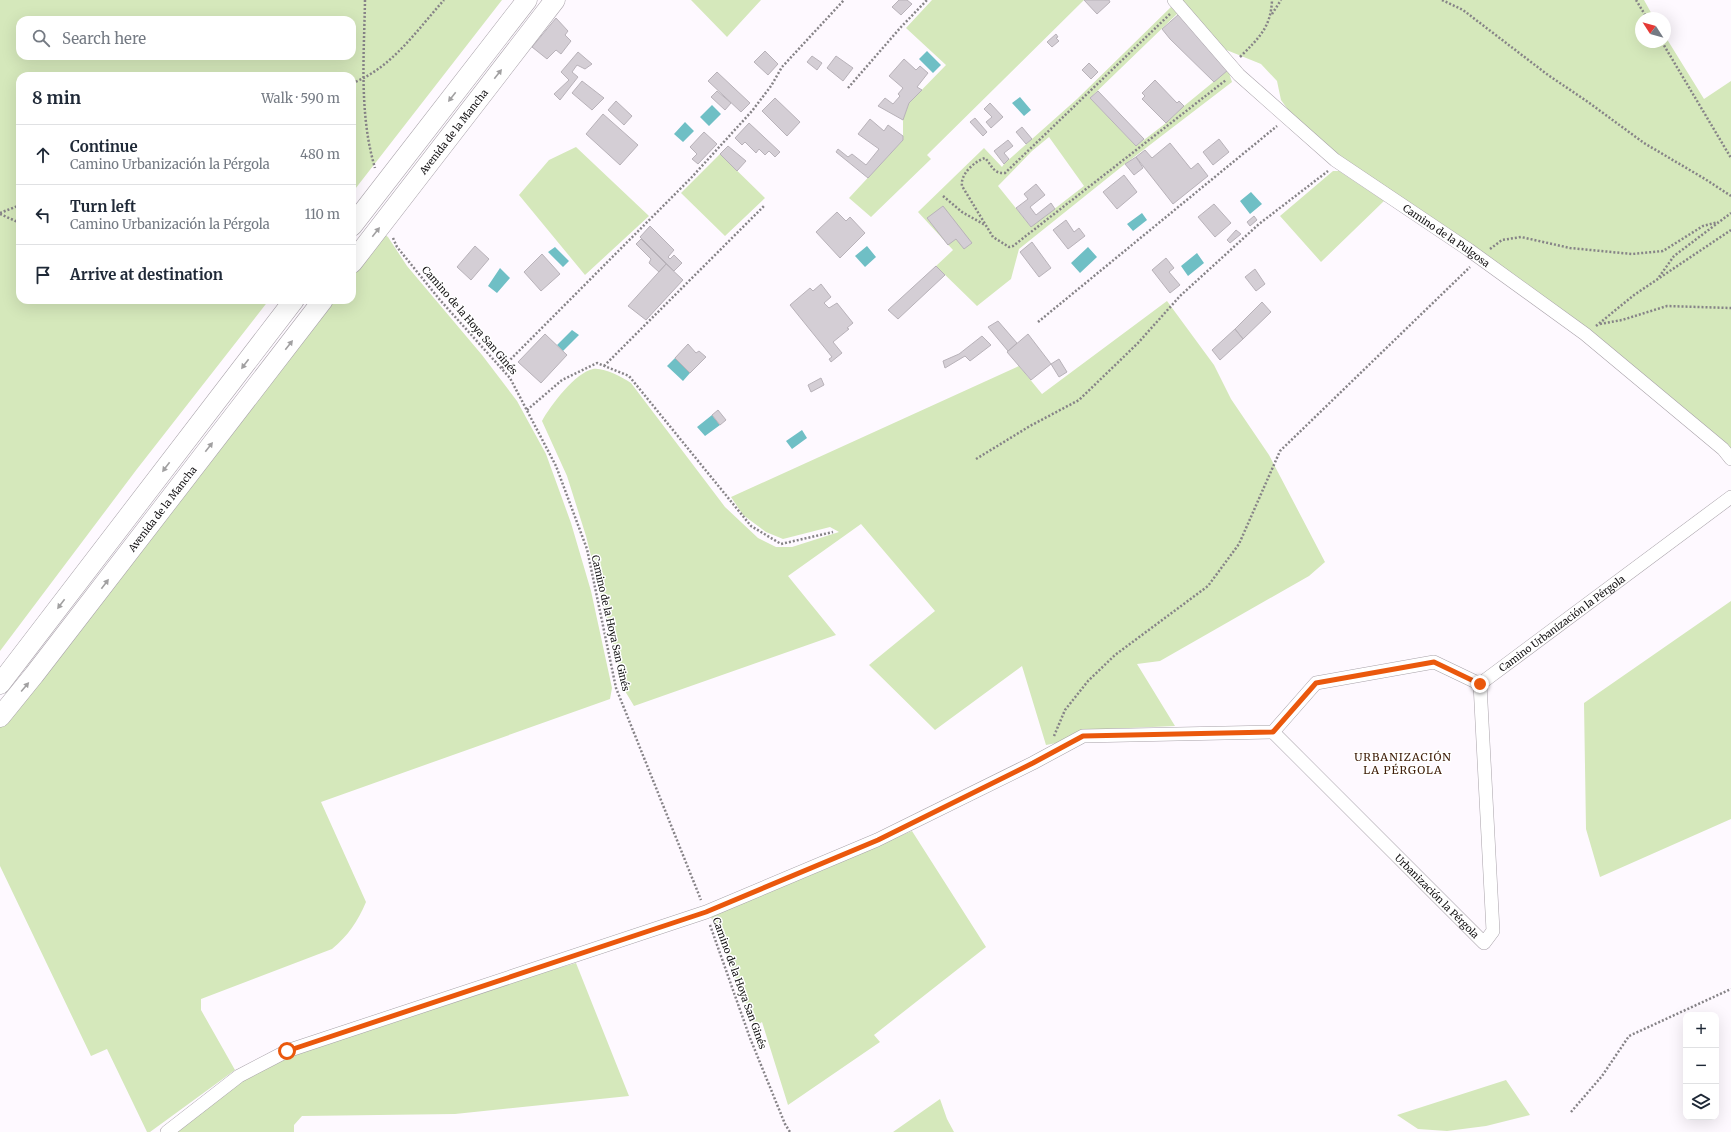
<!DOCTYPE html>
<meta charset="utf-8">
<style>
body{margin:0;font-family:Merriweather,serif;background:#f2f2f3;color:#1f2937}
.controls{position:absolute;right:12px;bottom:12px;display:grid;overflow:hidden;border-radius:8px;box-shadow:0 4px 16px #0002}
.controls button{width:36px;height:36px;display:grid;place-items:center;padding:0;border:0;border-bottom:1px solid #e0e1e3;background:#fff;color:#1f2937;font:20px sans-serif}
.compass{position:absolute;left:1635px;top:12px;width:36px;height:36px;border-radius:50%;background:#fff;box-shadow:0 4px 16px #0002;rotate:306deg}
.stop{position:absolute;width:12px;height:12px;margin:-9px;border:3px solid #ea580c;border-radius:50%;background:#fff}
.stop.end{background:#ea580c;border-color:#fff;box-shadow:0 1px 4px #0008}
.list{margin:0;padding:0;list-style:none}
h2{display:flex;justify-content:space-between;align-items:center;height:52px;margin:0;padding:0 16px;font-size:17px}
h2 small{font-size:13px;font-weight:400;color:#747a83}
.list li{display:grid;grid-template-columns:26px 1fr auto;gap:12px;align-items:center;box-sizing:border-box;height:60px;padding:0 16px;border-top:1px solid #e0e1e3}
.list b{display:block;font-size:15px;white-space:nowrap}
.list p{margin:0;font-size:13px;white-space:nowrap;color:#747a83}
.list em{font-size:13px;font-style:normal;color:#747a83}
.icon{flex:none;width:22px;height:22px;fill:none;stroke:currentColor;stroke-width:2;stroke-linecap:round;stroke-linejoin:round}
.map{position:relative;flex:none;width:1731px;height:1132px;overflow:hidden}
.search{position:absolute;background:#fff;box-shadow:0 4px 16px #0002;left:16px;top:16px;width:340px;height:44px;display:flex;align-items:center;gap:10px;box-sizing:border-box;padding:0 14px;border-radius:12px;color:#747a83;font-size:15px}
.panel{position:absolute;background:#fff;box-shadow:0 4px 16px #0002;left:16px;top:72px;width:340px;height:232px;border-radius:12px}
.map>svg:first-child{display:block}
</style>
<div class="map">
<svg width="1731" height="1132" viewBox="0 0 1731 1132">
<rect width="100%" height="100%" fill="#fef9ff"/>
<path fill="#d5e8bb" fill-rule="evenodd" d="M0 0H502L352 193V76H20V300H269L137 469 0 651ZM20 20H352V56H20Z
M691 0H761L727 37Z
M932 0H1084L927 155 931 159 871 217 849 198 903 140V119L909 103 946 65 906 28Z
M1181 0H1644L1654 18H1641V42H1665V36L1704 99 1731 81V448L1678 405 1339 158 1299 125 1281 100 1277 81 1261 64 1224 49Z
M1171 7 1178 13 1090 98 1136 146 1166 123 1184 106 1228 70 1232 82 1125 164 1019 249 1011 279 977 306 936 266 953 250 918 212 984 148 1002 167 1004 164 1077 99ZM1049 137 1084 186 1031 227 998 186 1032 151Z
M576 147 649 216 585 275 519 195 549 160Z
M720 154 765 198 725 236 681 193Z
M1333 171H1339L1384 201 1321 262 1280 216Z
M384 234 388 237 407 266 482 355 517 401 546 454 571 523 591 591 612 688 610 699 321 802 366 902C358 921 348 936 332 949L201 999V1010L235 1070 150 1132H147L107 1049 91 1056 0 866V726L332 300H352V275Z
M1167 301 1214 365 1231 399 1269 455 1325 562 1309 576 1160 661 1137 664 1175 726 1083 730 1062 742 1046 745 1022 666 935 730 869 665 935 611 861 524 788 576 836 635 634 706 625 691 586 536 567 476 542 421C550 406 576 372 593 369 603 367 622 377 631 383L725 507 758 538 776 547H792L839 532 830 527 783 539 766 532 743 515 731 497 1019 366 1042 394Z
M1731 601V819L1600 877 1586 829 1584 703Z
M912 831 986 947 874 1035 880 1042 788 1105 762 1022 755 1027 711 917 713 913Z
M576 963 629 1096 455 1114 302 1116 294 1125V1132H173L247 1077 280 1059 493 987Z
M1506 1080 1530 1115 1486 1126 1447 1131 1418 1129 1397 1115Z
M940 1099 947 1119 954 1132H893Z"/>
<path fill="#6fbfc5" d="M927 51 941 65 933 73 919 59Z
M1020 97 1031 110 1024 116 1012 103Z
M712 105 721 114 709 126 700 117Z
M685 122 694 131 683 142 674 134Z
M1251 192 1262 204 1250 214 1240 201Z
M1142 213 1147 220 1133 231 1127 224Z
M867 246 876 257 865 267 855 256Z
M555 247 569 261 563 267 548 252Z
M1088 247 1097 257 1080 273 1071 263Z
M1197 253 1204 263 1188 276 1181 266Z
M500 268 510 278 497 293 488 286Z
M572 330 579 335 563 351 557 345Z
M675 358 690 373 683 381 667 366Z
M712 415 720 425 705 436 697 427Z
M802 430 807 438 792 449 786 441Z"/>
<path fill="#d4ced5" stroke="#b8b2b9" d="M899 0H907L912 4 901 15 892 7Z
M1084 0H1109L1110 2 1097 14Z
M1179 14 1228 70 1214 82 1170 39 1162 29Z
M556 18 568 31 565 35 571 41 561 54 556 50 547 59 532 47Z
M1056 34 1058 37 1056 38 1059 41 1052 47 1047 42Z
M765 51 778 64 768 75 754 62Z
M578 52 592 64 585 69 577 65 572 72 578 77 560 100 554 94 569 80 561 72Z
M812 56 822 63 817 70 807 62Z
M836 56 853 68 843 81 827 68Z
M904 59 916 70 920 66 928 73 917 87 922 90 909 103 903 120 878 106 885 98 893 104 900 96 898 94 903 88 889 76Z
M1089 63 1098 72 1091 79 1082 70Z
M717 72 750 103 741 112 708 81Z
M1155 80 1177 103 1179 101 1184 106 1166 123 1142 99 1145 96 1142 93Z
M582 81 604 98 592 110 572 93Z
M717 91 731 103 725 110 711 97Z
M1098 91 1144 139 1136 146 1090 98Z
M775 98 800 122 787 136 762 111Z
M616 101 632 116 624 125 608 110Z
M990 103 1003 117 991 128 986 122 992 117 984 109Z
M603 114 638 145 620 165 586 134Z
M975 118 987 132 983 136 970 122Z
M870 119 884 131 888 125 903 136V140L868 178 836 152 838 149 848 157 852 154 866 165 879 149 858 134Z
M749 123 780 152 775 157 769 151 765 155 759 149 756 153 745 142 742 145 735 138Z
M1022 127 1032 139 1026 144 1016 132Z
M704 132 717 144 698 164 692 159 697 154 690 147Z
M1219 139 1229 152 1213 165 1203 152Z
M1008 140 1013 146 1004 153 1009 159 1004 164 994 151Z
M1170 143 1191 169 1198 163 1208 176 1173 204 1136 157 1145 150 1152 158Z
M728 146 746 161 737 171 720 154Z
M1136 157 1143 168 1134 175 1125 164Z
M1124 175 1137 192 1117 209 1103 192Z
M1036 184 1045 195 1030 207 1036 215 1051 203 1055 209 1031 227 1016 208 1028 199 1024 194Z
M1214 204 1231 223 1215 237 1198 217Z
M943 206 972 243 964 249 956 239 948 245 927 218Z
M837 212 846 221 850 217 865 233 840 258 816 232Z
M1254 216 1257 220 1250 226 1247 222Z
M1066 220 1074 232 1079 228 1085 236 1068 249 1053 230Z
M650 226 674 250 668 257 670 259 674 255 682 263 674 271 640 237Z
M1236 230 1241 234 1230 243 1227 240Z
M641 239 666 264 659 272 649 263 651 259 636 244Z
M1032 242 1051 268 1039 277 1020 252Z
M475 246 489 259 471 280 457 267Z
M542 254 560 274 541 291 524 272Z
M1166 258 1174 268 1169 272 1180 285 1170 293 1152 270Z
M666 264 683 280 646 320 628 306Z
M936 266 945 275 898 319 888 310Z
M1255 269 1265 284 1256 291 1245 277Z
M821 284 831 297 824 303 829 308 837 303 853 323 847 328 849 329 833 342 842 353 831 362 829 359 832 357 790 305 810 288 813 291Z
M1262 302 1271 312 1243 339 1235 329Z
M998 321 1017 343 1008 351 988 327Z
M1235 329 1243 339 1220 360 1212 350Z
M545 334 567 355 541 383 518 362Z
M1028 334 1051 364 1031 380 1007 352Z
M982 336 991 345 970 361 965 356 945 368 943 361 959 354Z
M688 344 696 353 699 351 706 357 690 373 675 358Z
M1059 359 1067 372 1059 377 1051 364Z
M821 378 824 385 811 392 808 385Z
M718 410 726 420 720 425 712 415Z"/>
<g fill="none" stroke-linecap="round" stroke-linejoin="round">
<defs>
<g id="street">
<path id="s1" d="M1174 0 1239 75 1335 160 1469 250 1585 334 1723 449 1731 459"/>
<path id="s2" d="M1273 732 1484 943 1493 931 1480 684"/>
<path id="s3" d="M167 1132 239 1076 287 1051 706 912 877 840 1033 763 1083 736 1273 732 1316 683 1434 662 1480 684 1731 497"/>
</g>
<g id="primary">
<path d="M352 226 527 0"/>
<path id="s4" d="M352 263 555 0"/>
<path d="M0 684 294 300"/>
<path id="s5" d="M0 717 34 675 323 300"/>
</g>
</defs>
<use href="#street" stroke="#a8a2a9" stroke-width="14"/>
<use href="#primary" stroke="#a8a2a9" stroke-width="21"/>
<path stroke="#868387" stroke-width="2.5" stroke-dasharray="2 2" stroke-linecap="butt" d="M365 0C364 56 359 115 375 168
M1442 0 1463 10 1548 75 1588 102 1644 143 1705 179 1731 196
M1636 0 1647 18
M1170 14 1005 173C993 174 992 165 985 158 975 161 960 174 962 186L993 237 1009 247 1013 246 1226 80
M1272 14 1281 0
M1662 42 1731 158
M1240 57C1259 38 1271 27 1272 0
M352 83C391 69 417 30 444 0
M848 88 901 27 927 0
M943 196 962 212 985 225
M0 213 20 205
M0 214 20 223
M393 238 397 247 440 300 510 378 556 466 587 549 616 688 701 900
M1490 249 1502 240 1521 237 1570 248 1632 254 1663 251 1703 226 1718 222
M1659 277 1674 256 1731 213
M1038 322 1277 126
M1600 324 1622 320 1667 306 1731 308
M1596 326 1634 295 1731 230
M604 366 764 206
M502 368 691 178 752 111 771 86 782 67 844 0
M527 410 562 380 597 363 629 376 751 526 781 544 833 532
M976 459 1030 426 1079 400 1138 343 1180 296 1259 224 1328 171
M1054 736 1065 710 1088 681 1115 655 1208 586 1239 544 1280 451 1470 267
M710 925 750 1038 785 1124 790 1132
M1571 1112 1602 1076 1629 1036 1731 989"/>
<use href="#street" stroke="#fff" stroke-width="13"/>
<use href="#primary" stroke="#fff" stroke-width="20"/>
</g>
<defs><path id="oneway-solid" d="M-6-.8H1V-3.2L6.5 0L1 3.2V.8H-6Z"/></defs>
<g fill="#a1a0a1">
<use href="#oneway-solid" transform="translate(498 74) rotate(-52)"/>
<use href="#oneway-solid" transform="translate(452 97) rotate(128)"/>
<use href="#oneway-solid" transform="translate(376 232) rotate(-52)"/>
<use href="#oneway-solid" transform="translate(289 345) rotate(-52)"/>
<use href="#oneway-solid" transform="translate(245 364) rotate(127)"/>
<use href="#oneway-solid" transform="translate(209 447) rotate(-52)"/>
<use href="#oneway-solid" transform="translate(166 467) rotate(127)"/>
<use href="#oneway-solid" transform="translate(105 584) rotate(-53)"/>
<use href="#oneway-solid" transform="translate(61 604) rotate(127)"/>
<use href="#oneway-solid" transform="translate(25 687) rotate(-50)"/>
</g>
<g fill="none" stroke-linecap="round" stroke-linejoin="round">
<path stroke="#ea580c" stroke-width="5" d="M287 1051 706 912 878 840 1033 763 1083 736 1273 732 1316 683 1434 662 1480 684"/>
</g>
<g text-anchor="middle" stroke-width="3" stroke-linejoin="round" paint-order="stroke">
<g font-size="10" fill="#131113" stroke="#fff">
<text dy="4" stroke="none"><textPath href="#s4" startOffset="166">Avenida de la Mancha</textPath></text>
<text dy="4" stroke="none"><textPath href="#s1" startOffset="362">Camino de la Pulgosa</textPath></text>
<text transform="translate(470 320) rotate(49)" y="4">Camino de la Hoya San Ginés</text>
<text dy="4" stroke="none"><textPath href="#s5" startOffset="264">Avenida de la Mancha</textPath></text>
<text transform="translate(611 623) rotate(77)" y="4">Camino de la Hoya San Ginés</text>
<text dy="4" stroke="none"><textPath href="#s3" startOffset="1531">Camino Urbanización la Pérgola</textPath></text>
<text dy="4" stroke="none"><textPath href="#s2" startOffset="232">Urbanización la Pérgola</textPath></text>
<text transform="translate(740 983) rotate(70)" y="4">Camino de la Hoya San Ginés</text>
</g>
<g font-size="11" letter-spacing="1" fill="#41200b" stroke="#fff">
<text x="1403" y="761">URBANIZACIÓN<tspan x="1403" dy="13">LA PÉRGOLA</tspan></text>
</g>
</g>
</svg>
<div class="controls">
<button>+</button>
<button>−</button>
<button><svg class="icon" aria-label="layers" viewBox="0 0 24 24"><path d="M12 4l9 5-9 5-9-5zM3 14l9 5 9-5"/></svg></button>
</div>
<svg class="compass" viewBox="-18 -18 36 36"><path d="M0-13l5 13h-10z" fill="#e53935"/><path d="M0 13l5-13h-10z" fill="#747a83"/></svg>
<div class="stop" style="left:287px;top:1051px"></div>
<div class="stop end" style="left:1480px;top:684px"></div>
<div class="search"><svg class="icon" aria-label="search" viewBox="0 0 24 24"><circle cx="10" cy="10" r="6"/><path d="M15 15l6 6"/></svg>Search here</div>
<section class="panel">
<h2>8 min<small>Walk · 590 m</small></h2>
<ul class="list">
<li><svg class="icon" aria-label="ahead" viewBox="0 0 24 24"><path d="M12 20V5M6 11l6-6 6 6"/></svg><div><b>Continue</b><p>Camino Urbanización la Pérgola</p></div><em>480 m</em></li>
<li><svg class="icon" aria-label="left" viewBox="0 0 24 24"><path d="M17 20v-9H6M10 6l-5 5 5 5"/></svg><div><b>Turn left</b><p>Camino Urbanización la Pérgola</p></div><em>110 m</em></li>
<li><svg class="icon" aria-label="arrive" viewBox="0 0 24 24"><path d="M6 21V4h12l-3 4 3 4H6"/></svg><div><b>Arrive at destination</b></div></li>
</ul>
</section>
</div>
